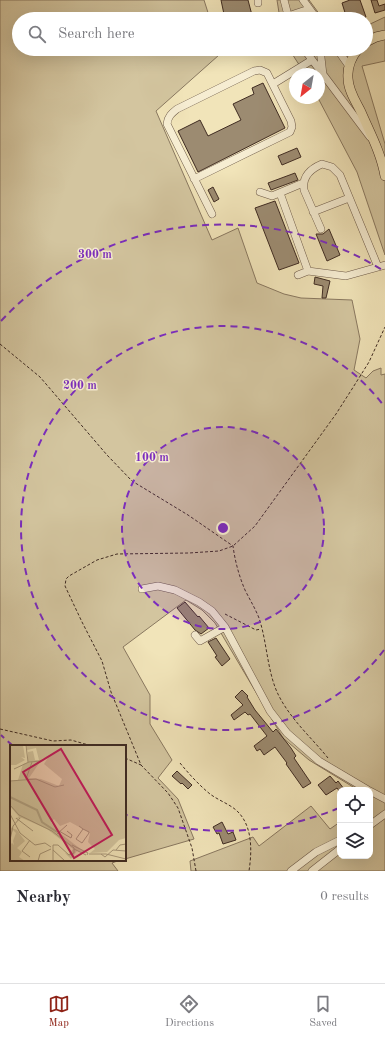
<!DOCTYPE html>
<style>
body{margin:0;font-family:"Old Standard TT",serif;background:#f2f2f3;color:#2b2b33}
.controls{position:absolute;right:12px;bottom:12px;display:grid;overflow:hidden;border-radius:8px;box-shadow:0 4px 16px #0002}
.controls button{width:36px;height:36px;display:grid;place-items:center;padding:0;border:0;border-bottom:1px solid #e1e1e2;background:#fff;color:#2b2b33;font:20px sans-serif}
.compass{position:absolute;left:289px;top:68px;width:36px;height:36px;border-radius:50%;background:#fff;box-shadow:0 4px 16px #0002;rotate:211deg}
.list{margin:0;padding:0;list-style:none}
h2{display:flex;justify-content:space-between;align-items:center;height:52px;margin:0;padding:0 16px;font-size:17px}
h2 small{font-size:13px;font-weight:400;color:#7c7c81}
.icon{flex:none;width:22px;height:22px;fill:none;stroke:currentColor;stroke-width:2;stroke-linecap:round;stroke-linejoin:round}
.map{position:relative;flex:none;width:385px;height:871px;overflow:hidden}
.search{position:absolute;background:#fff;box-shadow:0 4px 16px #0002;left:12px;right:12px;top:12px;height:44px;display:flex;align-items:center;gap:10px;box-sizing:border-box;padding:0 14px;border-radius:22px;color:#7c7c81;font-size:15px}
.sheet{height:112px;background:#fff}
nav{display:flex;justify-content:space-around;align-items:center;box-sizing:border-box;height:56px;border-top:1px solid #e1e1e2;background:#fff;font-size:11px;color:#7c7c81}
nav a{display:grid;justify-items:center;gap:2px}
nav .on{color:#8f2418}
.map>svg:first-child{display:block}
</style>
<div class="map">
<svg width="385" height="871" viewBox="0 0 385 871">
<rect width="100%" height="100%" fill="#f1e4b9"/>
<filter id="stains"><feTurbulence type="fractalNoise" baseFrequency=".005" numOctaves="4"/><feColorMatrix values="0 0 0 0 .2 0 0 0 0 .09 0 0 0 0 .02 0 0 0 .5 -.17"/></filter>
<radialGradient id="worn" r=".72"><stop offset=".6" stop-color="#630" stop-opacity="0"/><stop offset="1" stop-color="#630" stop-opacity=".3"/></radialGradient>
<path fill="#d3c59f" stroke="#897860" d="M0 0H204L210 19H19V49H217L219 55 156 111 212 240 238 228 257 283 284 294 301 298 352 300 360 339 354 370 366 378 373 371 381 368V375L385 374V871H191L190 861 253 837 259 846 311 806 330 829 340 822V856H370V790H358L309 760 283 738 215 623 202 610 186 600 123 647 150 695V724L172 760 158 778 178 799 194 839 125 859V746H11V860H120L112 863 118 871H0Z
M277 0H309L323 19H280Z
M385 17V61L362 66 385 144V255L357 172 318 98H319V74H305L289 49H366V26Z"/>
<path fill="#9c8b71" stroke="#3f2b22" d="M221 0H248L253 19H225Z
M350 0H360L366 17 360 19H347L342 3Z
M371 0H377L379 6 385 4V10L375 13Z
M263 83 285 128 198 172 178 131 200 120 208 136 241 120 233 104 254 94 252 88Z
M297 148 301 157 282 165 278 156Z
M295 173 298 180 271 190 268 183Z
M213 187 219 199 214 202 208 190Z
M275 201 299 263 279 270 255 208Z
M329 229 340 255 327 261 316 234H323Z
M315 277 330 281 326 298H322L323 286 314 284Z
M185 602 198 617 199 616 209 628 201 634 195 630 177 608Z
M216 638 230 659 222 666 215 657 217 656 208 642Z
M242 690 248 696 247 697 255 710 273 732 276 729 291 748 296 756 294 758 311 783 303 788 286 764 287 763 275 747 264 755 260 749 257 751 254 746 267 736 250 714 248 715 245 712 234 720 231 715 243 705 235 697Z
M177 771 192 785 188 789 182 783 181 784 172 776Z
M330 776 336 783 338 781 344 789 340 790V792L337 788 326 795 318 785Z
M222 822 228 834 233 832 236 840 223 844 219 833 217 834 213 827Z"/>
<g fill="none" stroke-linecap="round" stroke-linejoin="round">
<defs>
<path id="minor" d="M284 0 289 19
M303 0 317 19
M258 3V0
M288 16 309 9
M304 49 370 137
M320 49 323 75
M337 49 349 66
M273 84 312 60
M194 179 290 132 292 127 291 121 267 73 260 70 254 71 177 109C172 113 168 116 167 124L212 214
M260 192 272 196 303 183
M280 193 308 271
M313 212 349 198
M321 229 304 190C302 177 310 169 322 164L332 167 340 175 378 267
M298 275 308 271 346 276 385 265
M142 589 158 586 175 590 199 602 212 611 225 627 270 711 287 733 319 761 368 790
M195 635 200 641 225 627
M370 791 385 799
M370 825 385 814
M291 871 316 852 340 840
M312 871 340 849"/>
<path id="major" d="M366 42 376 37 385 35
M358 49C351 58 347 67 348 78 348 90 356 102 361 112 370 133 381 153 385 176"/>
</defs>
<use href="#minor" stroke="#6c5948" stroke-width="8"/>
<use href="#major" stroke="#3f2b22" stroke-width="10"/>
<path stroke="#3f2b22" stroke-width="1" stroke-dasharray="3 2" stroke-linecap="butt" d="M0 344 40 377 107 455 132 481 188 515 233 546C235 561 239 576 245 590 250 600 255 608 259 618 267 642 267 669 277 692 289 718 311 737 328 758
M225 614 256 630 261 629
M0 729 53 741 71 740 92 746
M125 758 141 765
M180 763C189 774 199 785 210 794 218 800 229 804 236 810 253 825 252 851 249 871
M196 871 192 848 178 808 168 793 141 765 111 692 102 661 82 622 65 586 66 579 69 576 97 560 117 554 189 553 219 551 233 546 255 526 336 414 352 389 369 362 385 327"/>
<use href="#minor" stroke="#f6edd2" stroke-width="7"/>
<use href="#major" stroke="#f1e4b9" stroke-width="9"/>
</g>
<circle cx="223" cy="528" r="101" fill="#7b2cbf" fill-opacity=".12"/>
<g fill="none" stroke="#7b2cbf" stroke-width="2" stroke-dasharray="7 5">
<circle cx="223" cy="528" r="101"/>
<path d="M384 650A202 202 0 1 1 384 406"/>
<path d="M339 808A303 303 0 0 1 127 815M13 746A303 303 0 0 1 1 735M1 321A303 303 0 0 1 384 271"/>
</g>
<g transform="translate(10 745)">
<rect width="116" height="116" fill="#f1e4b9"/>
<path d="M0 0H13L15 13 11 12 15 15 6 20H0ZM16 0H116V93L109 95 97 107 80 108 85 104 78 97 80 88 60 77 50 81 44 74 41 77 47 86 76 108 67 106 61 114 55 108 59 109 63 104 37 84 12 73 4 74 9 72 0 61V36L8 35 13 19 18 17V7L23 6 25 15H29L26 3 17 5ZM39 11 34 19 52 34 49 41 31 34 19 33 32 14ZM0 82 7 85 15 96 7 103 12 107 9 112 15 116H0V100L2 98 4 100 3 96 6 88 3 85 0 91Z" fill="#d3c59f" fill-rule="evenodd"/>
<path fill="none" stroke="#b4a586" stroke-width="2" d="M0 52 27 65 32 77 47 87"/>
<path fill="none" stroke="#aa9a7d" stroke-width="1" d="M16 0 18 17M4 24 19 17 31 16M16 34 22 17M0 36 26 34 45 42 54 40M0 60 9 70 42 86 64 103V108L59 110 48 100H43V116M0 69 10 88 25 100 35 98 41 102M6 73 23 86M69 81 73 84 79 87V88L72 98 66 94 73 84M49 86 61 93 62 90 57 86M47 89 57 80M0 95 3 81 10 73M20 95 12 106 20 112M62 100 78 108 77 110M64 104 76 110M43 105 55 116M106 105 110 100 116 99M79 109H96L116 114M91 109 95 112 103 105 116 106M28 116 30 109 41 104"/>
<path fill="#c2185b" fill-opacity="0.15" stroke="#c2185b" stroke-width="2" d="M51 4 102 90 64 113 13 27Z"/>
<rect width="116" height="116" fill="none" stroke="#3f2b22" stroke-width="2"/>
</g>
<circle cx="223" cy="528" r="6" fill="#7b2cbf" stroke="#f6edd2" stroke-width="2"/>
<g font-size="12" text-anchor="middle" font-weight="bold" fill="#7b2cbf" stroke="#f6edd2" stroke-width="3" stroke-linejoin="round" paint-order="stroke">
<text x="95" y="258">300 m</text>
<text x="80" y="389">200 m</text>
<text x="152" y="461">100 m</text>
</g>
<rect width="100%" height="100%" filter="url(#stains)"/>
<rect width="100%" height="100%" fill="url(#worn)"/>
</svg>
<div class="controls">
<button><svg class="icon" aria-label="locate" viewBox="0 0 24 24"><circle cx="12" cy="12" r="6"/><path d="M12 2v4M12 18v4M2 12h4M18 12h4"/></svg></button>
<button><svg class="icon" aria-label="layers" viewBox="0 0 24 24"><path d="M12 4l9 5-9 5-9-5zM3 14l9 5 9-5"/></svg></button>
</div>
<svg class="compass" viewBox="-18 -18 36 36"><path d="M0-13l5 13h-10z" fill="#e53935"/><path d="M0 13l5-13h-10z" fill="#7c7c81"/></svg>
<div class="search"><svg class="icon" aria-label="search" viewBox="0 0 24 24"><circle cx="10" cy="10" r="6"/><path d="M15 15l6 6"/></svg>Search here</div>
</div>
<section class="sheet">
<h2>Nearby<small>0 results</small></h2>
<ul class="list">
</ul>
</section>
<nav>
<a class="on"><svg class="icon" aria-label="map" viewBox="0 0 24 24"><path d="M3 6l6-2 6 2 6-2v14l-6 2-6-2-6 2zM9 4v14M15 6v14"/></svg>Map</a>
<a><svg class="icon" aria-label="directions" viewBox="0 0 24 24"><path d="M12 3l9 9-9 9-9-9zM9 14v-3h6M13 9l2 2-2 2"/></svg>Directions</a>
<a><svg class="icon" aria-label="saved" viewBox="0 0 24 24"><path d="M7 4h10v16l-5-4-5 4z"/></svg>Saved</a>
</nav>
